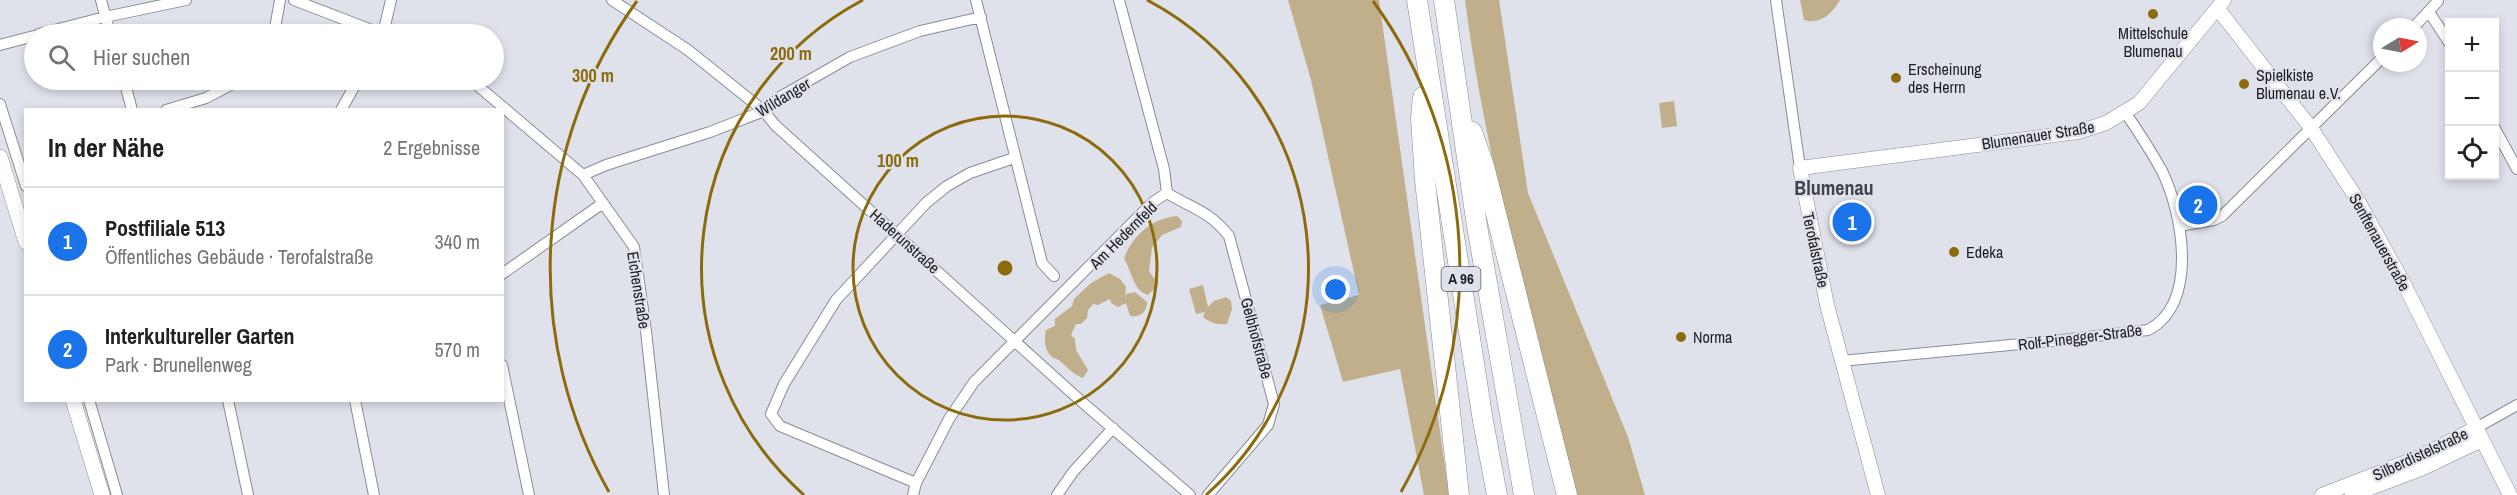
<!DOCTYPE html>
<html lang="de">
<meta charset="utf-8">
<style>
body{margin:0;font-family:"Archivo Narrow",sans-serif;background:#f6f6f6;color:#202124}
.controls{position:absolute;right:18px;top:18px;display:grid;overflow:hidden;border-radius:0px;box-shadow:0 3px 9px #0003}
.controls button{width:54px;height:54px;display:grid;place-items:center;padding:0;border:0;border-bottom:2px solid #e0e0e0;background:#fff;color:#202124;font:30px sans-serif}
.compass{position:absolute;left:2373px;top:18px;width:54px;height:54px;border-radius:50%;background:#fff;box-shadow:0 3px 9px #0003;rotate:80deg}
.you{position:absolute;left:1336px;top:290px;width:21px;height:21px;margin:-15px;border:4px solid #fff;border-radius:50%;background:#1a73e8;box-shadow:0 0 0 9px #1a73e833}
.badge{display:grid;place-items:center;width:39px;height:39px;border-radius:50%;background:#1a73e8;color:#fff;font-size:20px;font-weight:700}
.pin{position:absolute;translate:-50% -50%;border:3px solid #fff;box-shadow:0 2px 6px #0006}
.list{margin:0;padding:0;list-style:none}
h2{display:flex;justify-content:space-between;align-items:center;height:78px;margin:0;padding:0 24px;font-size:26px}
h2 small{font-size:20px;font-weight:400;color:#757577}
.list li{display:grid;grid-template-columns:39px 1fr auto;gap:18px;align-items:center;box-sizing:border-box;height:108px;padding:0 24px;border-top:2px solid #e0e0e0}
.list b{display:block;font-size:22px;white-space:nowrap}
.list p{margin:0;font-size:20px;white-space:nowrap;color:#757577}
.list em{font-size:20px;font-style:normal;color:#757577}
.icon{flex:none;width:33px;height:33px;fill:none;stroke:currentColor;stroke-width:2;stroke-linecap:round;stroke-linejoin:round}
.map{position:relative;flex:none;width:2517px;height:495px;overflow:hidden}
.search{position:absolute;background:#fff;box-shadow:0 3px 9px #0003;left:24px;top:24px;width:480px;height:66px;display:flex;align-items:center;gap:15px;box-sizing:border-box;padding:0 21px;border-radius:33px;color:#757577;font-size:22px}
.panel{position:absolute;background:#fff;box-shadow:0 3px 9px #0003;left:24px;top:108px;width:480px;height:294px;border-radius:0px}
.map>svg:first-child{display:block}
</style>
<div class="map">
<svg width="2517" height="495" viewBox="0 0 2517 495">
<rect width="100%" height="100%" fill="#dfe2eb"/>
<path fill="#c0af8a" d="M1288 0H1379L1449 495H1424L1400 369 1343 382 1320 305 1359 295 1311 80Z
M1465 0H1499L1528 193 1628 437 1645 495H1575C1535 333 1486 165 1465 0Z
M1800 0H1840C1832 14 1820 25 1804 20Z
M1674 101 1677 126 1662 128 1659 103Z
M1177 216 1182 221 1181 227 1162 235 1152 248 1149 271 1156 281 1155 288 1148 295C1133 291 1132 271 1124 259 1132 236 1152 218 1177 216Z
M1109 273 1120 279 1126 287 1125 299 1126 294 1135 292 1147 302C1147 312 1140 318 1130 316L1126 303 1118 307 1111 303 1110 299 1098 305 1093 304 1088 310 1087 318 1081 324H1076L1071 335 1075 339 1076 350 1088 370 1083 378C1073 374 1068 368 1060 361 1058 359 1054 359 1052 357 1044 349 1044 339 1046 330L1055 326V319L1072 306 1074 299 1091 283Z
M1203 285 1208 307 1214 301 1226 297 1231 301 1232 309 1227 324C1216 325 1211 323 1203 317L1205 312 1196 314 1189 289Z"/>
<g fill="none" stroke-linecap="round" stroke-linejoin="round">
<defs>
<path id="minor" d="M101 0 110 34
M294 0 382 34
M612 0 688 50 764 111 775 125 1082 402 1190 495
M976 0 1042 263 1054 276
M1119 0 1164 169 1167 193
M1776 0 1800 168
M2429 12 2450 44
M2414 27 2438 1
M39 34 105 17 186 0
M274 34 280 0
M383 34 391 0
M0 45 34 36
M124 80 132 110
M471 80 583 175 634 247 646 331 664 495
M0 104 26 186
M166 110 206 98 240 80
M341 110 358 80
M2494 127 2517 169
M583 175 606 165 710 132 764 111 780 97 850 57 920 31 981 17
M1167 193C1193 209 1208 210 1229 236L1274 404 1268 425 1208 495
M2179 226 2214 220 2222 216 2382 58
M502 274 603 203
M1841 361 2053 341 2148 330C2199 304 2183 214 2162 171 2151 151 2138 131 2125 112
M502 365 529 495
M89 400 117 495
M228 400 248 495
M355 400 374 495
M2476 428 2517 405
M916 483 780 426 771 414 784 384 836 300 926 203 947 186 970 173 1014 158
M913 495 916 483 949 419 974 382 1153 202 1167 193
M1057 495 1073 472 1113 428"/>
<path id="tertiary" d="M2218 9 2311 128 2357 199 2403 282 2510 495
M1878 495 1827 305 1800 168 2078 132 2106 123 2139 103 2224 0
M2322 495 2419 457 2476 428
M2352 495 2421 469 2482 440"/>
<path id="secondary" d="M0 157 26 242
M73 400 102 495"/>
<path id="motorway" d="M1417 0 1483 421 1497 495
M1444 0 1477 226 1524 495
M1423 97 1421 118 1425 180 1459 495
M1472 132 1484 166 1567 495"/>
</defs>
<use href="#minor" stroke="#888c94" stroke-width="12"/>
<use href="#tertiary" stroke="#888c94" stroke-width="15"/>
<use href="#secondary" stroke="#888c94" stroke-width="16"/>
<use href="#motorway" stroke="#888c94" stroke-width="21"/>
<use href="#minor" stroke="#fff" stroke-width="10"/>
<use href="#tertiary" stroke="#fff" stroke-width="14"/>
<use href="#secondary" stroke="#fff" stroke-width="15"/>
<use href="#motorway" stroke="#fff" stroke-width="20"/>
</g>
<g fill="none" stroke="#8c6b0d" stroke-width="3">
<circle cx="1005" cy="268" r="152"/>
<path d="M804 495A303 303 0 0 1 863 0M1147 0A303 303 0 0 1 1206 495"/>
<path d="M609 492A455 455 0 0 1 637 1M1373 1A455 455 0 0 1 1401 492"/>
</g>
<g fill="#8c6b0d" stroke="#dfe2eb" stroke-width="2">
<circle cx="2153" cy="14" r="6"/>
<circle cx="1896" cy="78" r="6"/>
<circle cx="2244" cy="84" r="6"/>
<circle cx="1954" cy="252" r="6"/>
<circle cx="1681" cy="337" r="6"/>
</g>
<g text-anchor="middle" stroke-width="4.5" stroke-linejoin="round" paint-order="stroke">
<rect fill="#dfe2eb" stroke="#585a5e" stroke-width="1.5" x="1441.5" y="267" width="39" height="24" rx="4.5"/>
<g font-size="15" font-weight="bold" fill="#1e1f22">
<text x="1461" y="284">A 96</text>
</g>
<g font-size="16" fill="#1e1f22" stroke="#dfe2eb" text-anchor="start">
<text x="2153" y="39" text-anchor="middle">Mittelschule<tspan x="2153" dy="18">Blumenau</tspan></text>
<text x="1908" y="75">Erscheinung<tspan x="1908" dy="18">des Herrn</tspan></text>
<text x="2256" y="81">Spielkiste<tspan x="2256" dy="18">Blumenau e.V.</tspan></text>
<text x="1966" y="258">Edeka</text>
<text x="1693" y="343">Norma</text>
</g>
<g font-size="16" fill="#1e1f22" stroke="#dfe2eb">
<text transform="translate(783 97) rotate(-31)" y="6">Wildanger</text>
<text transform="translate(2038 135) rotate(-9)" y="6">Blumenauer Straße</text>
<text transform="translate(1123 235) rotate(-45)" y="6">Am Hedernfeld</text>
<text transform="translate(905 241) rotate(42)" y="6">Haderunstraße</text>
<text transform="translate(2380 242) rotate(61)" y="6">Senftenauerstraße</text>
<text transform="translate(1816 250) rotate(78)" y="6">Terofalstraße</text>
<text transform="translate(639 290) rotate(81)" y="6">Eichenstraße</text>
<text transform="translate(2080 337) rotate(-7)" y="6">Rolf-Pinegger-Straße</text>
<text transform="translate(1257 338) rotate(75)" y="6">Gelbhofstraße</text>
<text transform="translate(2420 454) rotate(-25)" y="6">Silberdistelstraße</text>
</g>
<g font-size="20" font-weight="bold" fill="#41444c" stroke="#dfe2eb">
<text x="1834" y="195">Blumenau</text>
</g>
</g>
<circle cx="1005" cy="268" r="9" fill="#8c6b0d" stroke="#dfe2eb" stroke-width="3"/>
<g font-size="18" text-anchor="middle" font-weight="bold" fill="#8c6b0d" stroke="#dfe2eb" stroke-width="4.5" stroke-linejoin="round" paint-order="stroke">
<text x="791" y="60">200 m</text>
<text x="593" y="82">300 m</text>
<text x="898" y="167">100 m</text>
</g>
</svg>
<div class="controls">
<button>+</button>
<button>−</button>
<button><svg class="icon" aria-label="locate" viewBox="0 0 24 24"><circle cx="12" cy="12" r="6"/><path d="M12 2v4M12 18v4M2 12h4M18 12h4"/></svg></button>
</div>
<svg class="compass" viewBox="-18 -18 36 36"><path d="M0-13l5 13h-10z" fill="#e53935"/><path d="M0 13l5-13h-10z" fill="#757577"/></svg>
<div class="you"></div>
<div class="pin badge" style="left:1852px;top:222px">1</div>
<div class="pin badge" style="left:2198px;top:205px">2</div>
<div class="search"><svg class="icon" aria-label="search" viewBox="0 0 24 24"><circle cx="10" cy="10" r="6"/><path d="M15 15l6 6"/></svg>Hier suchen</div>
<section class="panel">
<h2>In der Nähe<small>2 Ergebnisse</small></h2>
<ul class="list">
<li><span class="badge">1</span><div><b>Postfiliale 513</b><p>Öffentliches Gebäude · Terofalstraße</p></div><em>340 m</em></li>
<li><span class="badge">2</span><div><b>Interkultureller Garten</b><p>Park · Brunellenweg</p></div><em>570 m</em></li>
</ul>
</section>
</div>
